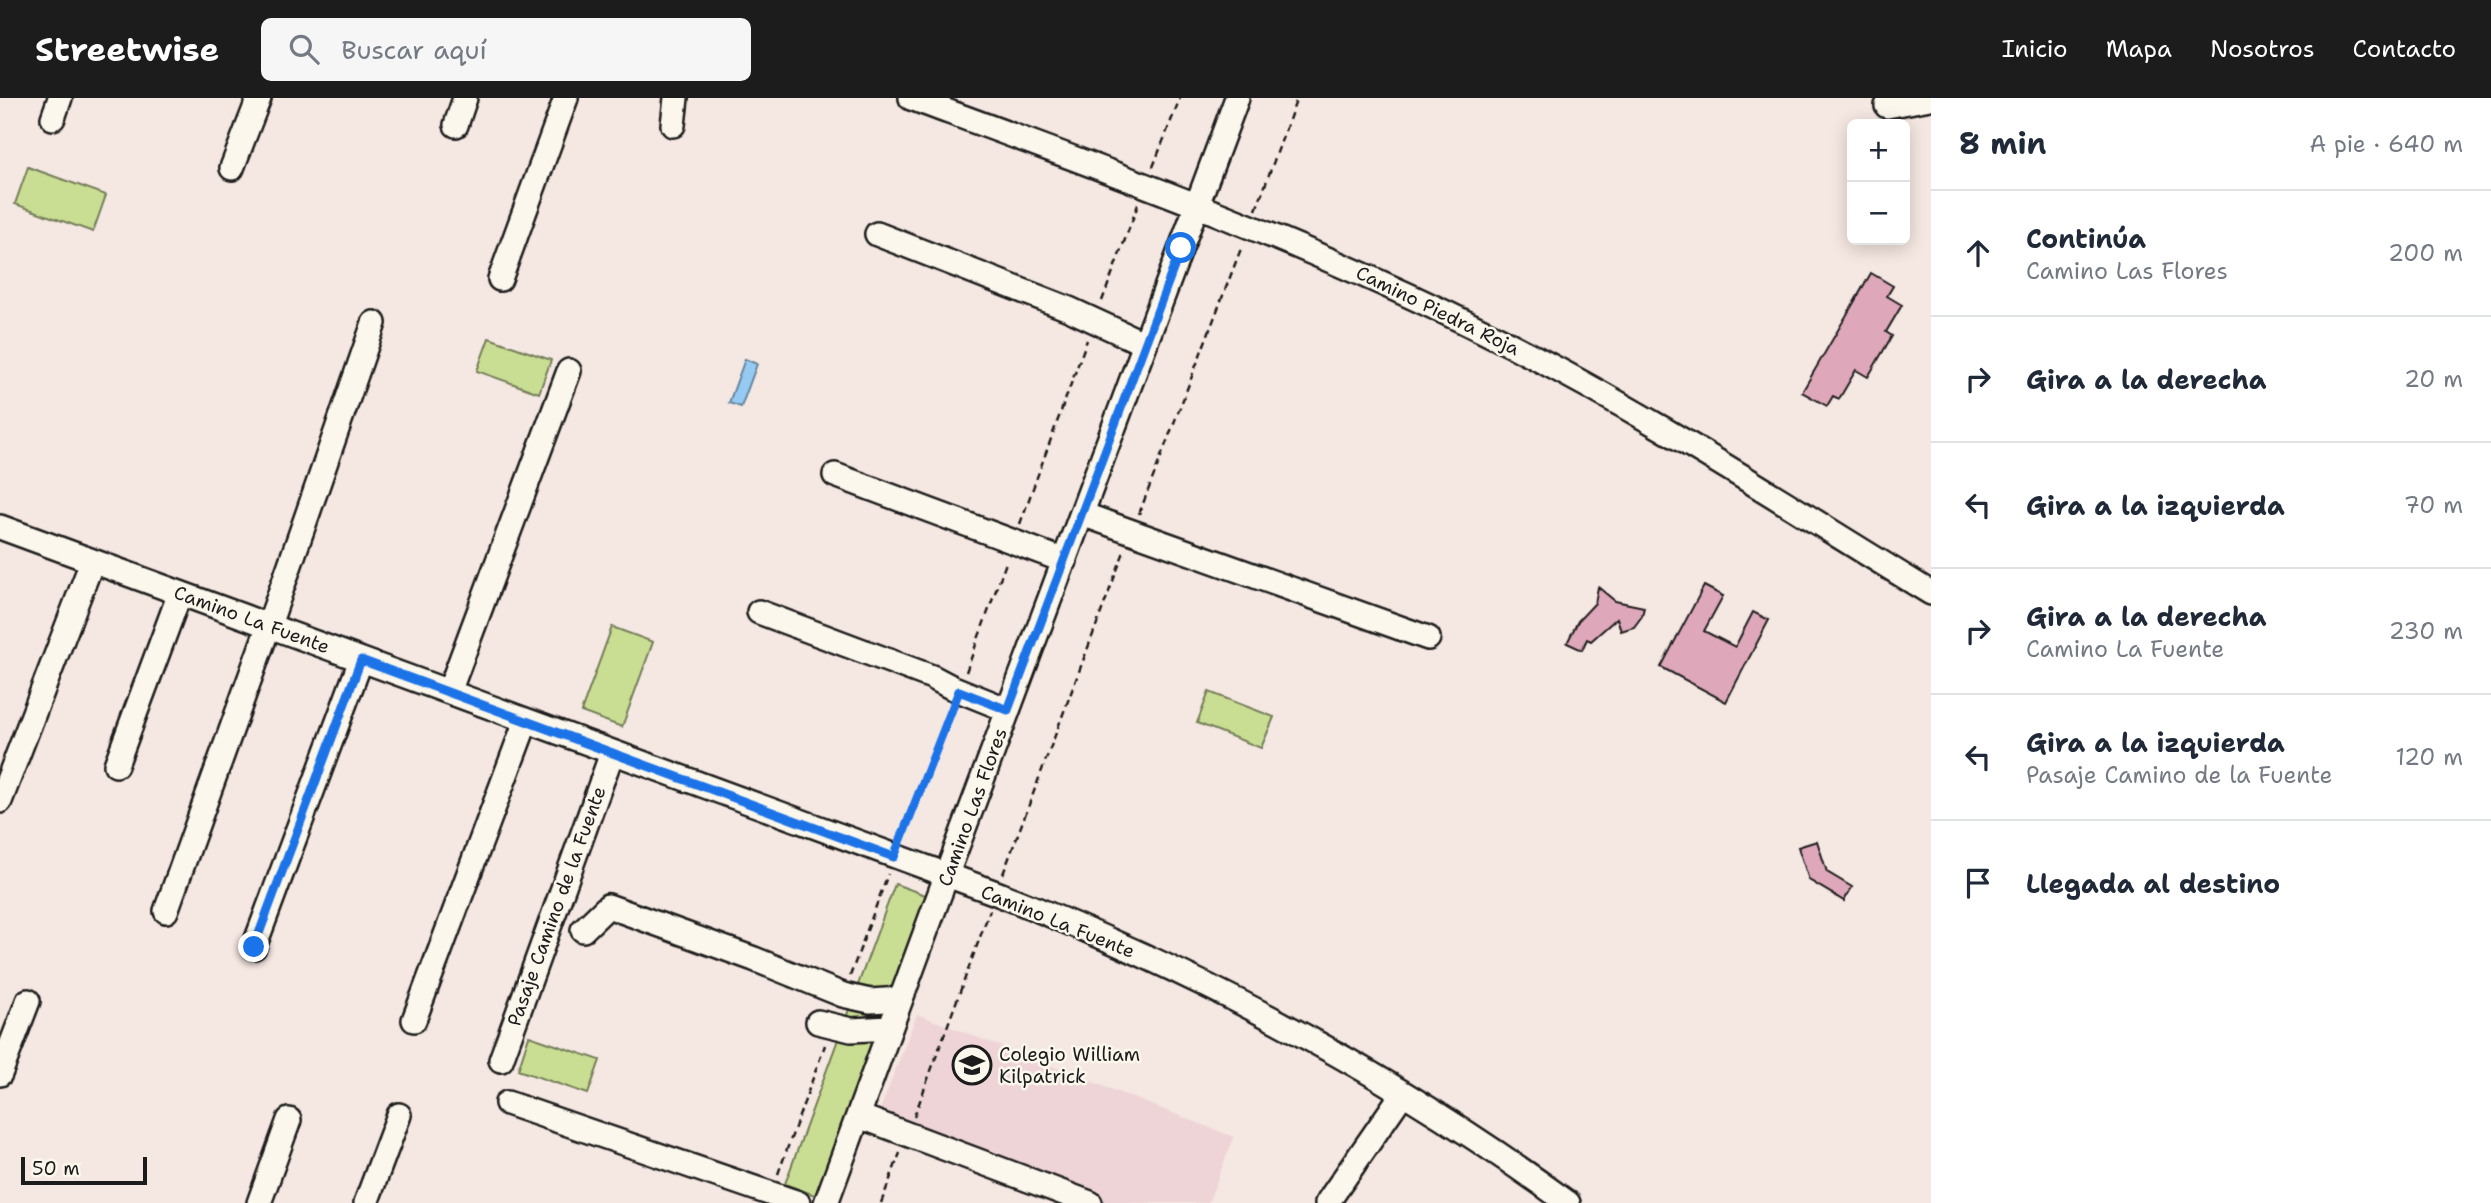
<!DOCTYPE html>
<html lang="es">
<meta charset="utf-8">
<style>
body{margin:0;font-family:"Shantell Sans",sans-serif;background:#f6f6f7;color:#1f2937}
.controls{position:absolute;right:21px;top:21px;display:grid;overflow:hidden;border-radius:10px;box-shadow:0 4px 18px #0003}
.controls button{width:63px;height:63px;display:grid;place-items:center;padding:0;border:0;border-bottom:2px solid #e0e1e3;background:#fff;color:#1f2937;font:35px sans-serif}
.scale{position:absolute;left:21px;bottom:18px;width:126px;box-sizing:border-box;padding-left:7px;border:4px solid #1c1c1c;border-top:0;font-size:19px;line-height:24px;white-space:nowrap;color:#1c1c1c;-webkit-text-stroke:5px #fbf7ec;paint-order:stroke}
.stop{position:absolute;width:21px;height:21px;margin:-16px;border:5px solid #1a73e8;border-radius:50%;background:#fff}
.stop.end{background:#1a73e8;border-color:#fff;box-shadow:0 2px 7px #0008}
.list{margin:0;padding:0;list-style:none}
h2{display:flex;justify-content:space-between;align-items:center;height:91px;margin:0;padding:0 28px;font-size:30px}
h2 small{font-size:23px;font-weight:400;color:#747a83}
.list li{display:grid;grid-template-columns:46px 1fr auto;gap:21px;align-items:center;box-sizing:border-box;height:126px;padding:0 28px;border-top:2px solid #e0e1e3}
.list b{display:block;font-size:26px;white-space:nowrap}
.list p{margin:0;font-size:23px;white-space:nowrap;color:#747a83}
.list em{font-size:23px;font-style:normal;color:#747a83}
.icon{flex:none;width:38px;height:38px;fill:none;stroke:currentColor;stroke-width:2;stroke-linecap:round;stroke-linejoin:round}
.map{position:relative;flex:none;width:1931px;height:1105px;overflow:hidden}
header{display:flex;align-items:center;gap:42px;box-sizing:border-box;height:98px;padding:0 35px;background:#1c1c1c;color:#fff}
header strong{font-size:33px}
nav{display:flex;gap:38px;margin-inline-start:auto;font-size:24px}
.search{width:490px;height:63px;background:#f6f6f7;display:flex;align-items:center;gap:18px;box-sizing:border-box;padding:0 24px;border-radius:10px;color:#747a83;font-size:26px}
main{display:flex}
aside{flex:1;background:#fff}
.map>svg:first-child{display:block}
</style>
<header>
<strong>Streetwise</strong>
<div class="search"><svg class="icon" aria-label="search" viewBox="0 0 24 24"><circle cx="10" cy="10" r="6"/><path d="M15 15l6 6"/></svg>Buscar aquí</div>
<nav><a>Inicio</a><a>Mapa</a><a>Nosotros</a><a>Contacto</a></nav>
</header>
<main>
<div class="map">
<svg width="1931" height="1105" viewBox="0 0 1931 1105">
<rect width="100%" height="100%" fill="#f5e7e2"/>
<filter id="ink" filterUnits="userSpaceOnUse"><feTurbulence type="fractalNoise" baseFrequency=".0143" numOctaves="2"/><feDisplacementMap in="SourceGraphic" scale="14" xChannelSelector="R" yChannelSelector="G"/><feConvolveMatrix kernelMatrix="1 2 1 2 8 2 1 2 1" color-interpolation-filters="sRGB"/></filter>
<g filter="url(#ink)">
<path fill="#eed4d6" d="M917 916 1234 1039 1208 1105H1104L878 1017Z"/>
<path fill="#cade93" stroke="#737d58" stroke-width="2" d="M28 69 106 97 93 134 15 106Z
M489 240 551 262 539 295 477 273Z
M612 529 653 544 622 629 581 614Z
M1209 594 1274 619 1261 650 1197 625Z
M895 786 931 799 820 1099 785 1086Z
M529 938 600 962 588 996 518 972Z"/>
<path fill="#95cbf3" stroke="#65859d" stroke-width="2" d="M745 261 757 266 741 309 729 305Z"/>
<path fill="#dfa7ba" stroke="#1c1c1c" stroke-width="2" d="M1871 175 1893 188 1887 198 1902 207 1886 234 1892 238 1868 279 1856 272 1839 301 1833 298 1827 308 1802 294Z
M1704 488 1723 498 1704 533 1735 549 1753 514 1769 522 1726 604 1661 569Z
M1598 489 1615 503 1644 509 1642 518 1634 529 1621 533 1617 520 1591 543 1587 541 1582 552 1567 545 1578 523 1595 505Z
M1817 743 1827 774 1852 789 1844 803 1809 782 1798 749Z"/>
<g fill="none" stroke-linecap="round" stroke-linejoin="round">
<defs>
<path id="minor" d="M911 0C1106 72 1301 142 1487 235 1641 311 1785 406 1931 495
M1887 8 1930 0
M53 20 60 0
M456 27 465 0
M673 27 676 0
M232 70 259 0
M877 136 1069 211 1145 246
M500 181 566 0
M835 377 1065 463
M1082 416 1428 540
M0 429 996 795C1198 874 1393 977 1568 1105
M759 514 932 579 951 589 1008 612
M449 594 569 273
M116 667 180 495
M0 703 92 464
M166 813 269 527 374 225
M583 832 608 808 754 861 843 897 870 903 901 901
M254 849 361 562
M414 922 526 623
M818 924 851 932 890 930
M501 962 612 655
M0 976 28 903
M507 1005 798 1105
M859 1018 1090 1105
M259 1105 289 1022
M366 1105 399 1017
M826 1105 951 765 1237 0
M1327 1105 1403 995"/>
</defs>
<use href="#minor" stroke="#1c1c1c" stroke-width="28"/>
<path stroke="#1c1c1c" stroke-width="2.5" stroke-dasharray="7 5" stroke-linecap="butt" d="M1153 69 1180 0
M1256 112 1297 0
M1102 203 1139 104
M1139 416 1242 148
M1020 426 1087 242
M966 574 1007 462
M902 741 952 610
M1003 776 1125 451
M850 878 888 776
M914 1019 990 812
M778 1076 825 947
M881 1105 900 1055"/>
<use href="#minor" stroke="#fbf7ec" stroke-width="23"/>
</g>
</g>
<g fill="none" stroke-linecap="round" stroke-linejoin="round" filter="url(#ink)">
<path stroke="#1a73e8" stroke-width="9" d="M254 849 361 562 894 759 959 593 1008 612 1181 150"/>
</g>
<defs>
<symbol id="school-ring" viewBox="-11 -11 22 22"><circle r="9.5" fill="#fbf7ec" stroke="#1c1c1c" stroke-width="1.5"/><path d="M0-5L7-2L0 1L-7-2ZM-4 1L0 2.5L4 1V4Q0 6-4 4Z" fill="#1c1c1c"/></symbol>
</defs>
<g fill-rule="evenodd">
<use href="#school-ring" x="950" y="945" width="44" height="44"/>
</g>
<g text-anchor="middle" stroke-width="5" stroke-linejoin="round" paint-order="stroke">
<g font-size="19" fill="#1c1c1c" stroke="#fbf7ec">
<text transform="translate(1438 212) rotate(26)" y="7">Camino Piedra Roja</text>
<text transform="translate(252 521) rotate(20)" y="7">Camino La Fuente</text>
<text transform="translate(972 709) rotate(-70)" y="7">Camino Las Flores</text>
<text transform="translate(556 808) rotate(-70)" y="7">Pasaje Camino de la Fuente</text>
<text transform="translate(1058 823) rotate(22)" y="7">Camino La Fuente</text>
</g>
<g font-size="19" fill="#1c1c1c" stroke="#fbf7ec" text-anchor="start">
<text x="999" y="963">Colegio William<tspan x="999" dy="22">Kilpatrick</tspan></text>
</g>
</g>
</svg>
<div class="controls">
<button>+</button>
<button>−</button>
</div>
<div class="scale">50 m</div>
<div class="stop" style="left:1181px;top:150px"></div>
<div class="stop end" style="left:254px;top:849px"></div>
</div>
<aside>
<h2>8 min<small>A pie · 640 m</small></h2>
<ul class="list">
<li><svg class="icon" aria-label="ahead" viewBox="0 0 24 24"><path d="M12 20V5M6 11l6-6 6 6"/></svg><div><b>Continúa</b><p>Camino Las Flores</p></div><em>200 m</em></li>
<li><svg class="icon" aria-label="right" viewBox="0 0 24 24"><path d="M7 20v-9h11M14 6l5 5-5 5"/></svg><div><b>Gira a la derecha</b></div><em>20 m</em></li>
<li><svg class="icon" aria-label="left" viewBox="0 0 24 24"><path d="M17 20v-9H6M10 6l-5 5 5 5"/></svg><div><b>Gira a la izquierda</b></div><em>70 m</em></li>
<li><svg class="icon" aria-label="right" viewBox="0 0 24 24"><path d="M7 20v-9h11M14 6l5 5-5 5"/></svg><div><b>Gira a la derecha</b><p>Camino La Fuente</p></div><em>230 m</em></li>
<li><svg class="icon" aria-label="left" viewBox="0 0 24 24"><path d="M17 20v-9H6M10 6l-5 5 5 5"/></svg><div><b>Gira a la izquierda</b><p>Pasaje Camino de la Fuente</p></div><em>120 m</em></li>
<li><svg class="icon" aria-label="arrive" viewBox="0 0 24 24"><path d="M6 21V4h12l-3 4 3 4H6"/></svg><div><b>Llegada al destino</b></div></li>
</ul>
</aside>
</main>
